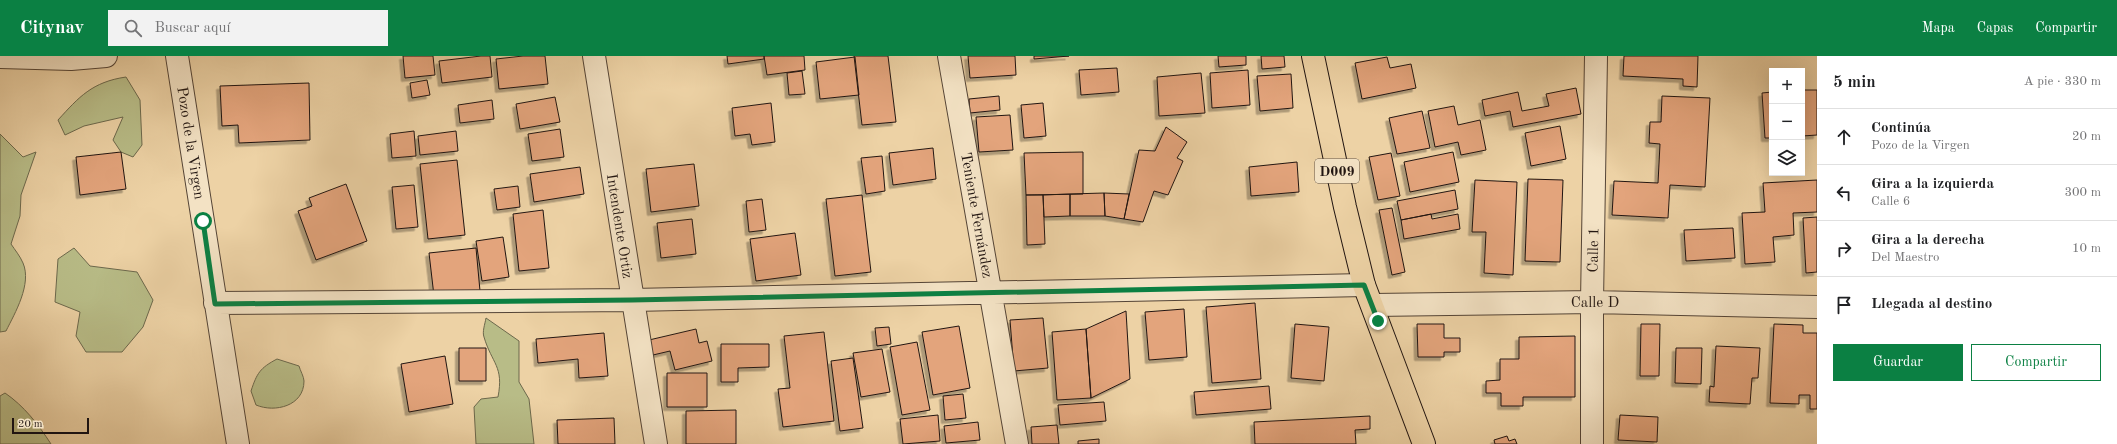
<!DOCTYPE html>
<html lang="es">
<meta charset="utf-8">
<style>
body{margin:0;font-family:"Old Standard TT",serif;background:#f2f2f2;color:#202124}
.controls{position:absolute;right:12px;top:12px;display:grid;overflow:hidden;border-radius:0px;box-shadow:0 4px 16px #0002}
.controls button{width:36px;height:36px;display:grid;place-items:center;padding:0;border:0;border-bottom:1px solid #e0e0e0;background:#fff;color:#202124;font:20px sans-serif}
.scale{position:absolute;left:12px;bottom:10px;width:77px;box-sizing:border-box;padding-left:4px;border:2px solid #211511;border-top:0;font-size:11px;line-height:14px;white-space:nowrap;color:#211511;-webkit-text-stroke:3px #f3e2c4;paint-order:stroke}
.stop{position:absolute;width:12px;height:12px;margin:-9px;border:3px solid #0b8043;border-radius:50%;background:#fff}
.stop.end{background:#0b8043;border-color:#fff;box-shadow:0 1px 4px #0008}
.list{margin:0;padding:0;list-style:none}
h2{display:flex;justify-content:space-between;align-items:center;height:52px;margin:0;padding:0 16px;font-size:17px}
h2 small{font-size:13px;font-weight:400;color:#757577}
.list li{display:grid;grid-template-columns:26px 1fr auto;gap:12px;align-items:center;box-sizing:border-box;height:56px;padding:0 16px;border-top:1px solid #e0e0e0}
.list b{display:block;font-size:15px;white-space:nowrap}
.list p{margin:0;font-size:13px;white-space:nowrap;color:#757577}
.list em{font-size:13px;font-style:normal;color:#757577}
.actions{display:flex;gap:8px;padding:12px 16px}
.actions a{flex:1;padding:9px 0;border:1px solid #0b8043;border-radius:0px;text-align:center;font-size:14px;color:#0b8043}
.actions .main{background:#0b8043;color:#fff}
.icon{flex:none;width:22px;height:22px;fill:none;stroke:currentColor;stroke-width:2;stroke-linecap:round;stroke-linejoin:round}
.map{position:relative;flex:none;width:1817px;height:388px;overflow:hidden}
header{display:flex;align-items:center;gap:24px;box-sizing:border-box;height:56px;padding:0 20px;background:#0b8043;color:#fff}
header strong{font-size:19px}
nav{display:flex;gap:22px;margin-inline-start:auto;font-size:14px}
.search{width:280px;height:36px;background:#f2f2f2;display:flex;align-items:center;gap:10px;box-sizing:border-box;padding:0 14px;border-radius:0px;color:#757577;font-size:15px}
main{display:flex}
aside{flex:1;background:#fff}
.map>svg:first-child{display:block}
</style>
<header>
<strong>Citynav</strong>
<div class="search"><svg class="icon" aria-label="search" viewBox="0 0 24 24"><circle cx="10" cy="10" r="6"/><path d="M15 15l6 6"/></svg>Buscar aquí</div>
<nav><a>Mapa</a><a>Capas</a><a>Compartir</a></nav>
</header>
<main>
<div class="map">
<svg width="1817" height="388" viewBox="0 0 1817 388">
<defs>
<filter id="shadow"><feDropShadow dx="-3.5" dy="3.5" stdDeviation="0" flood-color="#0004"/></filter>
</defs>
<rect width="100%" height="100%" fill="#edd2a5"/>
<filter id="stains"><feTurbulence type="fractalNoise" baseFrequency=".005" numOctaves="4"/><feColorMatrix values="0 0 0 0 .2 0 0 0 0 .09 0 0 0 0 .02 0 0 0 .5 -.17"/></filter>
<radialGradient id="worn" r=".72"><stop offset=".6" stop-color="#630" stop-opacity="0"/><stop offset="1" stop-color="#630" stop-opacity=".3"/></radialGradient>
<path fill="#b8bc87" stroke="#6c684c" d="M126 21 140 44 142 89 133 101 121 96 113 84 123 61 84 70 65 79 58 64C79 41 92 26 126 21Z
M0 78 23 101 36 96 21 139 20 160 11 188C15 194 20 200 23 207 32 228 15 257 6 275L0 276Z
M74 192 90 210 137 216 153 244 143 271 122 296H86L76 280 80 256 55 246 58 203Z
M486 262 519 285V326L529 343 534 388H476L474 351 481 343 498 341C504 310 492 308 484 281 482 276 485 268 486 262Z
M277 303 299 310C300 314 304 321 304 325 304 350 275 357 256 349L251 335C257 317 260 312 277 303Z
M5 337C24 350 38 368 51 388H0V340Z"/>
<path fill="#e3a47c" stroke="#211511" filter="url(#shadow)" d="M403 0H433L435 19 405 22Z
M481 0H490L492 21 442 27 439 5Z
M523 0H545L548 28 499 33 496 3Z
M727 0H764V3L728 8Z
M764 0H804L805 14 767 19Z
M854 0H888L896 66 862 69Z
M968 0H1015L1016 19 970 22Z
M1034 0H1069L1034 3Z
M1218 0H1246V9L1219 11Z
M1261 0H1284L1285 11 1262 13Z
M1624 0H1698L1697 31 1683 30V23L1623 20Z
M855 1 859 39 820 43 816 6Z
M1387 1 1390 12 1411 8 1416 32 1362 43 1355 7Z
M1117 12 1119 36 1081 39 1079 14Z
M1248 14 1250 49 1212 52 1210 17Z
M802 15 805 38 789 39 787 17Z
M1201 17 1205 57 1159 60 1157 21Z
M1291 18 1293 52 1260 55 1257 20Z
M427 24 430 39 412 42 410 27Z
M309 27 310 84 239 87 238 69 222 70 220 30Z
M1576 32 1581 58 1513 71 1510 55 1485 60 1482 44 1518 36 1522 55 1549 50 1546 38Z
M1802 34H1817V79L1802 80Z
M1772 36V82H1765L1762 37Z
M999 40 1000 54 970 57 969 43Z
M1662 40 1710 42 1705 131 1670 129 1668 162 1612 159 1614 125 1658 127 1660 88 1649 87 1650 66H1661Z
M555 41 560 66 520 73 516 48Z
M492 44 494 63 460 67 458 49Z
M771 47 775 86 752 89 750 78 735 80 732 52Z
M1043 47 1046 80 1024 82 1021 49Z
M1454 50 1458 69 1480 64 1486 94 1461 99 1458 86 1435 91 1428 55Z
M1422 55 1430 92 1397 98 1389 62Z
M1010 59 1013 94 979 96 976 61Z
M1560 70 1566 103 1531 110 1525 77Z
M1166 71 1187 86 1177 102 1183 105 1168 139 1154 135 1143 166 1124 163 1139 94 1155 95Z
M560 73 564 101 532 105 528 78Z
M414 75 416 100 392 102 390 78Z
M456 75 458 95 420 99 418 80Z
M933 92 936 123 893 129 889 97Z
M121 96 126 133 80 139 76 101Z
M1083 96V138L1026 139 1024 97Z
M1453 96 1459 126 1410 136 1404 106Z
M1391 97 1400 140 1378 144 1369 101Z
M882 100 885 135 866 138 861 102Z
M457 104 465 179 428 183 420 108Z
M1297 106 1299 136 1251 140 1249 111Z
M694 108 699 150 651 156 646 113Z
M580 111 584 138 534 146 530 118Z
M1528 123 1563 124 1560 206 1525 205Z
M1475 124 1517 126 1513 219 1484 217 1486 176H1472Z
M1817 124V156L1793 157 1794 179 1773 181 1775 206 1745 208 1742 157 1765 156 1763 127Z
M346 128 367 185 316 204 298 155 312 150 309 142Z
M414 129 418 171 396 173 392 131Z
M518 130 520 151 497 154 494 133Z
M1455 134 1458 153 1401 164 1397 145Z
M1104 137 1105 160H1070V138Z
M1104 137 1129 138 1124 163 1105 160Z
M1070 138V160L1044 161 1043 139Z
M862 139 871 216 835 220 826 143Z
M1026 139H1043L1045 188 1027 189Z
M762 143 766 174 749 176 746 145Z
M1392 152 1405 216 1392 219 1379 154Z
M543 154 549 212 519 215 513 158Z
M1431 158 1432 163 1458 158 1460 173 1404 183 1401 164Z
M1817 161V216L1806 217 1803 162Z
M692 163 696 198 661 202 657 167Z
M1733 172 1735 202 1686 205 1684 174Z
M795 177 801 219 756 225 750 183Z
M503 181 509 221 482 225 476 185Z
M476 192 480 235 434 240 429 197Z
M1255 247 1261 323 1212 327 1206 251Z
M1184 253 1187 301 1149 304 1145 256Z
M1126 255 1130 323 1091 342 1086 273Z
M1043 262 1048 312 1014 315 1010 264Z
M1295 268 1329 271 1324 325 1291 322Z
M1417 268H1444V282H1460V296H1444V301H1418Z
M1641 268H1660L1659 320H1640Z
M1774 268 1803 269V277H1817V353H1810V339H1799V348L1770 347Z
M959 270 970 332 933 339 922 276Z
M889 271 891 288 877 290 875 272Z
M696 273 699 287 707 285 712 305 675 314 670 295 653 299 649 284Z
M1086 273 1091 342 1057 344 1052 276Z
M824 276 834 365 783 371 778 333 790 332 784 280Z
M604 277 608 320 579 322 578 303 538 307 536 283Z
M1575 280V341H1523V350H1501V337H1486V325L1500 324V303H1519V281Z
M917 286 930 354 902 359 890 291Z
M721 288H769V311L738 312V326H721Z
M1716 290 1760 292 1758 322H1752L1750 348 1709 346 1710 330 1714 331Z
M459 292H486V325H459Z
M1676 292H1702L1701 328 1675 327Z
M882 293 890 336 861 341 853 297Z
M445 300 453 348 409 356 401 308Z
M853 302 863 372 840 375 831 305Z
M667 317H707V351H667Z
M1269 330 1271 353 1196 359 1194 336Z
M963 338 966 362 945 364 943 340Z
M1104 346 1106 365 1060 369 1058 349Z
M736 354V388H686V355Z
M938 359 940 385 903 388 900 363Z
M1620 359 1658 361 1657 386 1618 384Z
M1370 360V373L1355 374 1356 388H1255L1254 366Z
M614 362 615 388H558L557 364Z
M978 366 980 384 946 387 944 370Z
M1057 369 1059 388H1032L1031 371Z
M1507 380 1509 385 1515 383 1517 388H1495L1494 384Z
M1099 383V388H1078V385Z"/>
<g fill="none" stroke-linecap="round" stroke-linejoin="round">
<defs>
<path id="minor" d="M177 0 238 388
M594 0 656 388
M949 0 1017 388
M0 1 71 3 106 0
M215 247 632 244 1364 229
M1373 249 1592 246 1817 251
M1592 388V246L1596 0"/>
<path id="major" d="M1313 0 1345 151 1364 229 1424 388"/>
</defs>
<use href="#minor" stroke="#544436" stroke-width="24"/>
<use href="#major" stroke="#211511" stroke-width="24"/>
<use href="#minor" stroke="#f3e2c4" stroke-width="22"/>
<use href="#major" stroke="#edd2a5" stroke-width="22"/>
</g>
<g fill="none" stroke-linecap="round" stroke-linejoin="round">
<path stroke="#0b8043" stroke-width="5" d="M203 165 215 248 632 244 1364 229 1378 265"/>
</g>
<g text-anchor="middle" stroke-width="3" stroke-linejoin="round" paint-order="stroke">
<rect fill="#f3e2c4" stroke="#605247" stroke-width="1" x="1315" y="103" width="44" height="24" rx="3"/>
<g font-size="14" font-weight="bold" fill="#211511">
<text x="1337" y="120">D009</text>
</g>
<g font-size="15" fill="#211511" stroke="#f3e2c4">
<text transform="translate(191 87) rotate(81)" y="5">Pozo de la Virgen</text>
<text transform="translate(977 159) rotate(80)" y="5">Teniente Fernández</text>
<text transform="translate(620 170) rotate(81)" y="5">Intendente Ortiz</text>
<text transform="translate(1593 194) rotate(-89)" y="5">Calle 1</text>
<text x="1595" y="251">Calle D</text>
</g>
</g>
<rect width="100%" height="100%" filter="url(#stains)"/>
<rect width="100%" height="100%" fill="url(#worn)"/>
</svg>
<div class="controls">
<button>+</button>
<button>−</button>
<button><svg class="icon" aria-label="layers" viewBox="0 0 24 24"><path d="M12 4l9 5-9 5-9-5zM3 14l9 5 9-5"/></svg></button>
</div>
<div class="scale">20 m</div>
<div class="stop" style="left:203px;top:165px"></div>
<div class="stop end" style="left:1378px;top:265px"></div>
</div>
<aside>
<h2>5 min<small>A pie · 330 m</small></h2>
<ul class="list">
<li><svg class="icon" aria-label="ahead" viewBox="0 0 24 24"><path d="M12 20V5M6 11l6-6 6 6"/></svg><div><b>Continúa</b><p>Pozo de la Virgen</p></div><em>20 m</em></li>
<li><svg class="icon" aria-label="left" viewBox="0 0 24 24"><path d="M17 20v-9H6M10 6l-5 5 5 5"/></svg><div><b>Gira a la izquierda</b><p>Calle 6</p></div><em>300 m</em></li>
<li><svg class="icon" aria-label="right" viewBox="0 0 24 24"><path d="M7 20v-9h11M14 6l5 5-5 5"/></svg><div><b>Gira a la derecha</b><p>Del Maestro</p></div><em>10 m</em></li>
<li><svg class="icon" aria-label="arrive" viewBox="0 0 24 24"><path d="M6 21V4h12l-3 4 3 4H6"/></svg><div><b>Llegada al destino</b></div></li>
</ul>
<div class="actions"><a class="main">Guardar</a><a>Compartir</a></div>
</aside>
</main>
